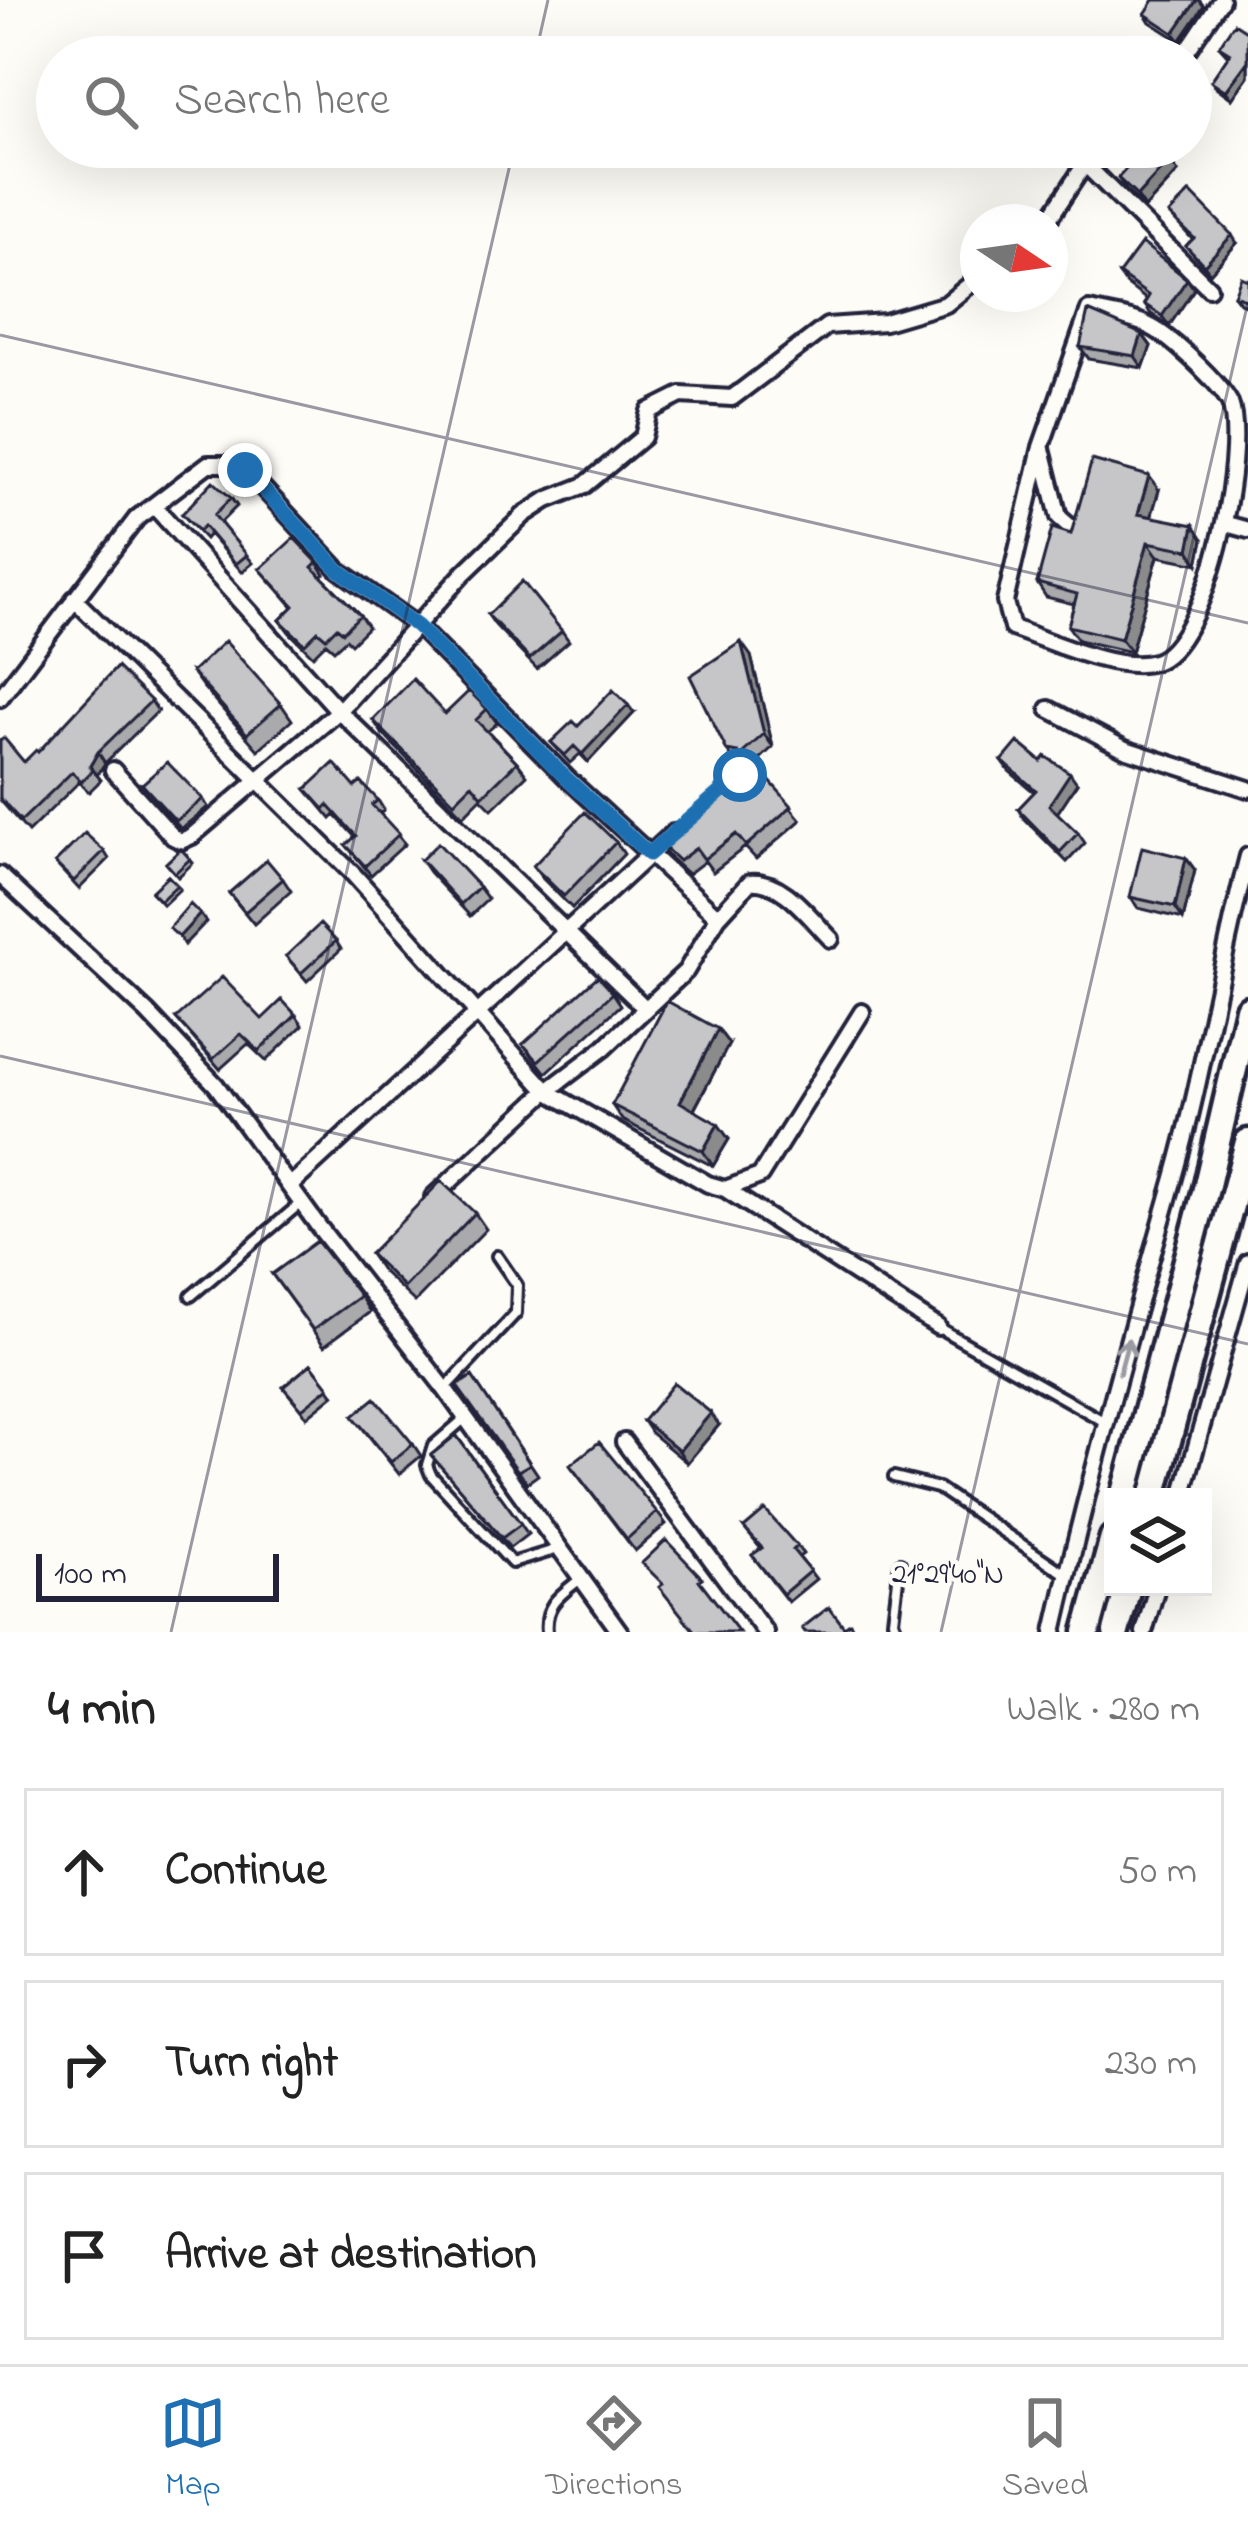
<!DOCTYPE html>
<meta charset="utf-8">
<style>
body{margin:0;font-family:"Indie Flower",sans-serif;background:#f6f6f6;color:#222}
.controls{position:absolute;right:36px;bottom:36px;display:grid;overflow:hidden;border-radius:0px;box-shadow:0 12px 48px #0002}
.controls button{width:108px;height:108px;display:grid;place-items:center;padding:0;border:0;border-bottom:3px solid #e0e0e0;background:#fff;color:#222;font:60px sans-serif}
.compass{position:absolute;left:960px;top:204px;width:108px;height:108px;border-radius:50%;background:#fff;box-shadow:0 12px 48px #0002;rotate:103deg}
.scale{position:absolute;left:36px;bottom:30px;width:243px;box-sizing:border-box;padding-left:12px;border:6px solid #22223b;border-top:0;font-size:33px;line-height:42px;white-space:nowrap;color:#22223b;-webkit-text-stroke:9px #fdfcf7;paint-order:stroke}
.stop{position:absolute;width:36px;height:36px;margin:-27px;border:9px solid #1f6fb2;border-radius:50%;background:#fff}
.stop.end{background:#1f6fb2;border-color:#fff;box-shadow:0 3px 12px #0008}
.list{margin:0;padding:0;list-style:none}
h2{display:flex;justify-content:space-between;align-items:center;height:156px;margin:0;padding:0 48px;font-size:51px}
h2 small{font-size:39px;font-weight:400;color:#767676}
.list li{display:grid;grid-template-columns:78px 1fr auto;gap:36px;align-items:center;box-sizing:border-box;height:168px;margin:0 24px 24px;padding:0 24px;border:3px solid #e0e0e0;border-radius:0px}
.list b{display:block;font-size:45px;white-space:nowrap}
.list em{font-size:39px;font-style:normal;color:#767676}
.icon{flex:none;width:66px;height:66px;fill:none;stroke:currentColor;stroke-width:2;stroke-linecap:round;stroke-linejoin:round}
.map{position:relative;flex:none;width:1248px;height:1632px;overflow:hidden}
.search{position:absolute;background:#fff;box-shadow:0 12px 48px #0002;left:36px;right:36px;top:36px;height:132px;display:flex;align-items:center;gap:30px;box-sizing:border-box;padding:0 42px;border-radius:66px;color:#767676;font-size:45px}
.sheet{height:732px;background:#fff}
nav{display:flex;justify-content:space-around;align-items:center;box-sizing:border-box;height:168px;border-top:3px solid #e0e0e0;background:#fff;font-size:33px;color:#767676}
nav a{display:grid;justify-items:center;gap:6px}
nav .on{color:#1f6fb2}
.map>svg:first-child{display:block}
</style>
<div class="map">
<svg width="1248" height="1632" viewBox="0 0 1248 1632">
<rect width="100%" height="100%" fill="#fdfcf7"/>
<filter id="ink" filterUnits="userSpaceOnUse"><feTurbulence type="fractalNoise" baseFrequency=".00833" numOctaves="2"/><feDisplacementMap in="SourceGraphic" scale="24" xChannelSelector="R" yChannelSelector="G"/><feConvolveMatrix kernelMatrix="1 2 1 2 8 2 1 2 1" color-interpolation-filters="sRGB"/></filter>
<g filter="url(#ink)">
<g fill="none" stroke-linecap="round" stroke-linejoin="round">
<defs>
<path id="service" d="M191 1296 302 1202
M939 1328 1105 1422
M446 1388 516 1313 517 1285 497 1256
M464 1419 433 1446 427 1465 431 1475 512 1563 558 1549
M894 1477 938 1488 1067 1575
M547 1632C544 1605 560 1595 579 1580
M898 1632 893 1620 900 1563"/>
<path id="minor" d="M1183 57 1221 0
M1085 164 1209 288
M1047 222 1085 164 1102 147
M1089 310C1108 315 1134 317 1151 327 1172 338 1220 383 1230 403 1248 452 1207 647 1154 662 1117 673 1048 640 1012 628L1005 602 1041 447Z
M1042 449 1059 517 1075 531
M154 506 339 711 645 1008
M1230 525 1248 530
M74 599 354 875 547 1091 708 1184 725 1189 760 1176 862 1012
M0 698 137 518 208 464H229L246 470 339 570 417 626 567 778 718 917
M1049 709 1125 749 1248 789
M113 770 173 837 181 841 192 836 339 711 463 574 524 515 547 500 585 485 643 437 649 411 681 395 732 398 827 326 885 322 946 304 978 278
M0 875 148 1013 216 1085 319 1227 445 1389 620 1632
M291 1185 673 833
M725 1189 938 1327
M433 1197 547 1091 604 1048 686 971 718 917 750 882C783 879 809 917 831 939
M624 1442 765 1632
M1182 1497 1248 1262
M1054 1632C1089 1479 1131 1329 1174 1178 1204 1072 1220 962 1248 856
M1144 1632 1157 1587"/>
<path id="trunk" d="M1124 1497 1207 1185 1248 1009
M1153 1497 1248 1142
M1087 1632 1113 1538
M1116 1632 1128 1587"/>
</defs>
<use href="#service" stroke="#22223b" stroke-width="16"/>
<use href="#minor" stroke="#22223b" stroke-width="22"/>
<use href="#trunk" stroke="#22223b" stroke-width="33"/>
<use href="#service" stroke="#fdfcf7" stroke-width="8"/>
<use href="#minor" stroke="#fdfcf7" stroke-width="14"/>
<use href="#trunk" stroke="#fdfcf7" stroke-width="24"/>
</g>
<path fill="#aaaaac" stroke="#22223b" stroke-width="3" d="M1204 6 1180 41 1150 22 1145 14Z
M1248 32V76L1232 99 1217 88 1211 81 1228 56 1219 46Z
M1139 147H1159L1157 149 1170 160 1178 172 1145 208 1126 190 1118 178 1143 150Z
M1169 214 1237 243 1210 273 1186 246 1192 239Z
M1119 274 1194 289 1169 326 1151 314 1144 304 1147 300 1126 284Z
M1248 280V306L1240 303 1234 295Z
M1142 334 1151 346 1143 368 1089 359 1080 347Z
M1159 490 1151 517 1203 539 1198 564 1158 556 1131 652 1078 640 1068 626 1074 604 1046 597 1037 583 1071 534Z
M231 498 237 506 220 523 253 563 242 572 209 534 205 539 182 514Z
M317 562 325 574 322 577 360 615 368 627 351 644 346 639 334 650 326 643 313 656 289 632 280 620 293 607 260 569Z
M488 615 562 631 569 641 537 669 495 625Z
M751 656 773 747 755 764 801 820 756 859 745 847 713 872 705 861 688 874 668 856 659 842 740 775 741 765 737 764 727 751Z
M192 672 281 704 292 720 258 750 203 687Z
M151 701 158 711 105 763 97 775 101 780 89 792 79 782 28 832 0 800V741L24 762 38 752Z
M487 709 497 723 488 731 517 762 527 775 492 809 481 798 463 816 382 733 373 720Z
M634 713 588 762 580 754 570 763 551 742 578 726Z
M1002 761H1041L1077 783 1057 813 1078 833 1085 843 1067 862 1024 819 1018 809 1034 792 1009 771Z
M142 784 203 799 208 807 181 829Z
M355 787 378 800 384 810 380 814 405 844 371 875 346 845 355 837 335 815 331 819 306 789Z
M616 842 624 854 572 908 542 878 533 866Z
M181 849 193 863 178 877 166 863Z
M104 851 109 859 79 889 55 863Z
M1186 858 1195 870 1183 919 1138 908 1130 897Z
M421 860 479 887 488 899 470 916 429 872Z
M168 876 180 889 163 905 151 892Z
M283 879 291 891 254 924 229 893Z
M336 941 341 949 307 981 286 956Z
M613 993 621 1005 546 1073 523 1044Z
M296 1015 303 1025 266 1061 248 1044 220 1069 176 1018 262 1019Z
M729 1044 694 1110 729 1139 713 1166 622 1120 612 1105Z
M475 1213 486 1229 415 1302 381 1270 370 1254Z
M272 1274 360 1296 370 1312 324 1346Z
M311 1364 334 1395 307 1417 283 1387Z
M472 1376 538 1475 527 1483 457 1386Z
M353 1416 413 1444 421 1456 399 1474Z
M643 1421 719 1425 687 1463 651 1433Z
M456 1435 528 1534 510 1548 431 1455Z
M570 1465 657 1512 666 1524 635 1551Z
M744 1528 797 1546 803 1554 799 1557 816 1579 788 1602 752 1555 761 1549Z"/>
<path fill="#8b8b8c" stroke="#22223b" stroke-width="3" d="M1197 0H1199L1204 6 1180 41 1174 33Z
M1248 61V76L1232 99 1226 91Z
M1170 160 1178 172 1145 208 1137 196Z
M1232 235 1237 243 1210 273 1204 265Z
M1187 279 1194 289 1169 326 1162 316Z
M1142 334 1151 346 1143 368 1135 356Z
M1149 476 1159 490 1148 528 1138 514Z
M1194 525 1203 539 1198 564 1189 550Z
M1148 542 1158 556 1131 652 1121 639Z
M741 642 751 656 773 747 764 734Z
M628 705 634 713 588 762 582 754Z
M98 752 105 763 97 775 90 766Z
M1070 773 1077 783 1056 815 1049 805Z
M1186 858 1195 870 1183 919 1175 907Z
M200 914 206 922 184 945 179 937Z
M718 1029 729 1044 690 1117 680 1102Z
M718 1124 729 1139 713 1166 703 1151Z
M711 1413 719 1425 687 1463 679 1451Z"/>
<path fill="#c6c6c8" stroke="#22223b" stroke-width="3" d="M1154 0H1197L1174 33 1145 14Z
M1234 23 1248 32V61L1226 91 1211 81 1230 53 1219 46Z
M1146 147H1155L1170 160 1137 196 1118 178Z
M1190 192 1232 235 1204 265 1186 246 1194 238 1169 214Z
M1142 243 1187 279 1162 316 1144 304 1149 296 1119 274Z
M1241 277 1248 280V300L1234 295Z
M1088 311 1142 334 1135 356 1080 347Z
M1092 460 1149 476 1138 514 1194 525 1189 550 1148 542 1121 639 1068 626 1077 594 1037 583 1052 528 1071 534Z
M213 481 231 498 214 515 247 555 236 564 204 526 199 531 182 514Z
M294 538 317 562 312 567 360 615 343 632 337 627 326 638 318 631 305 644 280 620 294 606 260 569Z
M522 581 562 631 530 659 488 615Z
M225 641 281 704 247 734 192 672Z
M741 642 764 734 744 752 792 806 746 846 736 834 704 859 696 848 679 861 659 842 740 775 742 764 738 753 727 751 690 676Z
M117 667 151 701 98 752 90 766 93 770 81 782 72 772 21 821 0 798V741L4 738 24 762 36 750 38 752Z
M413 679 445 714 469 691 487 709 476 720 517 762 482 796 472 784 454 802 373 720Z
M613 690 628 705 582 754 574 746 565 755 551 742 573 721 578 726Z
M1018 742 1041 761 1045 756 1070 773 1049 805 1078 833 1060 852 1018 809 1036 790 1002 761Z
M167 762 203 799 176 821 142 784Z
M334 763 355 787 361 782 378 800 372 805 399 834 365 866 346 845 356 836 328 805 324 809 306 789Z
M585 812 616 842 564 896 533 866Z
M85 833 104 851 74 881 55 863Z
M438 843 479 887 461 904 421 860Z
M1142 847 1186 858 1175 907 1130 897Z
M181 849 190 859 175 873 166 863Z
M267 860 283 879 245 912 229 893Z
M168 876 177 885 160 901 151 892Z
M190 904 200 914 179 937 169 928Z
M320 924 336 941 301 973 286 956Z
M598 976 613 993 538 1061 523 1044Z
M222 977 262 1019 282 1000 296 1015 259 1051 241 1034 213 1059 176 1018Z
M667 1001 718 1029 680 1102 718 1124 703 1151 612 1105Z
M441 1181 475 1213 404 1287 370 1254Z
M317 1241 360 1296 313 1330 272 1274Z
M311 1364 329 1387 302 1409 283 1387Z
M472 1376 530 1464 518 1471 457 1386Z
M674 1383 711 1413 679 1451 643 1421Z
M375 1398 413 1444 391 1462 353 1416Z
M456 1435 521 1524 502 1538 431 1455Z
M599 1442 657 1512 627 1539 570 1465Z
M765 1510 797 1546 793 1550 810 1571 783 1594 752 1555 762 1548 744 1528Z
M666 1540 702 1578 699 1580 739 1632H695L659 1587 663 1584 642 1563Z
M829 1607 844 1627 850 1623 856 1632H805L802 1628Z"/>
<defs><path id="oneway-shaft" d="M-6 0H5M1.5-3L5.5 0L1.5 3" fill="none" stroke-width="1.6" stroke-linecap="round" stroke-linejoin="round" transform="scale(3)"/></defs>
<use stroke="#9a9aa2" href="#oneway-shaft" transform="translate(1124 1356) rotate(-75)"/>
</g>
<g fill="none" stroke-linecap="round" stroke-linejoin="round" filter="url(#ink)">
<path stroke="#1f6fb2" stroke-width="15" d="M245 470 339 570 417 626 566 778 649 854 740 775"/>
</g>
<path fill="none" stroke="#22223b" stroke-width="3" stroke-opacity="0.45" d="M535 57 548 0M0 335 1248 623M0 1056 1248 1344M171 1632 514 147M941 1632 1248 302"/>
<g font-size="30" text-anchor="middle" fill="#22223b" stroke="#fdfcf7" stroke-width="9" stroke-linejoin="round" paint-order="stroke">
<text x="948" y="1583">21°29'40"N</text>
</g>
</svg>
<div class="controls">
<button><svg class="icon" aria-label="layers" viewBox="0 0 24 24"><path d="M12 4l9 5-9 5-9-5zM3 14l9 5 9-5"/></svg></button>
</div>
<svg class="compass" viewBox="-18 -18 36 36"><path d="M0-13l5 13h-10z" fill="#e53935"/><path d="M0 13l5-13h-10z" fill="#767676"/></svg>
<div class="scale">100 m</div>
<div class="stop" style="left:740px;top:775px"></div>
<div class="stop end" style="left:245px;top:470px"></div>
<div class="search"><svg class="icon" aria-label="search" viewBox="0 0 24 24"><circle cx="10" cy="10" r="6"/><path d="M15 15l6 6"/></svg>Search here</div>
</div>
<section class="sheet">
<h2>4 min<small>Walk · 280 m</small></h2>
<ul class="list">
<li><svg class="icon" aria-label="ahead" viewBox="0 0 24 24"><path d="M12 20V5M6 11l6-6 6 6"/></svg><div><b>Continue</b></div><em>50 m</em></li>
<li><svg class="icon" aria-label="right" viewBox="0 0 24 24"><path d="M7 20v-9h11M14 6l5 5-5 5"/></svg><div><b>Turn right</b></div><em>230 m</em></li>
<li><svg class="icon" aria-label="arrive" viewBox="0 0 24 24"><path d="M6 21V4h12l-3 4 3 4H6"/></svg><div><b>Arrive at destination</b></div></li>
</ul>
</section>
<nav>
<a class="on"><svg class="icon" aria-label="map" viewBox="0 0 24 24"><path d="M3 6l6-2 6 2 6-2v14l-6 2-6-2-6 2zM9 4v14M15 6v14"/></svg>Map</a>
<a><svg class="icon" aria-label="directions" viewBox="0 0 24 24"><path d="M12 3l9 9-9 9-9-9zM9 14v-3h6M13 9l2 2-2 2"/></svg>Directions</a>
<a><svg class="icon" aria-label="saved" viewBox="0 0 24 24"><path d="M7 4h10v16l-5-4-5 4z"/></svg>Saved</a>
</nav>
